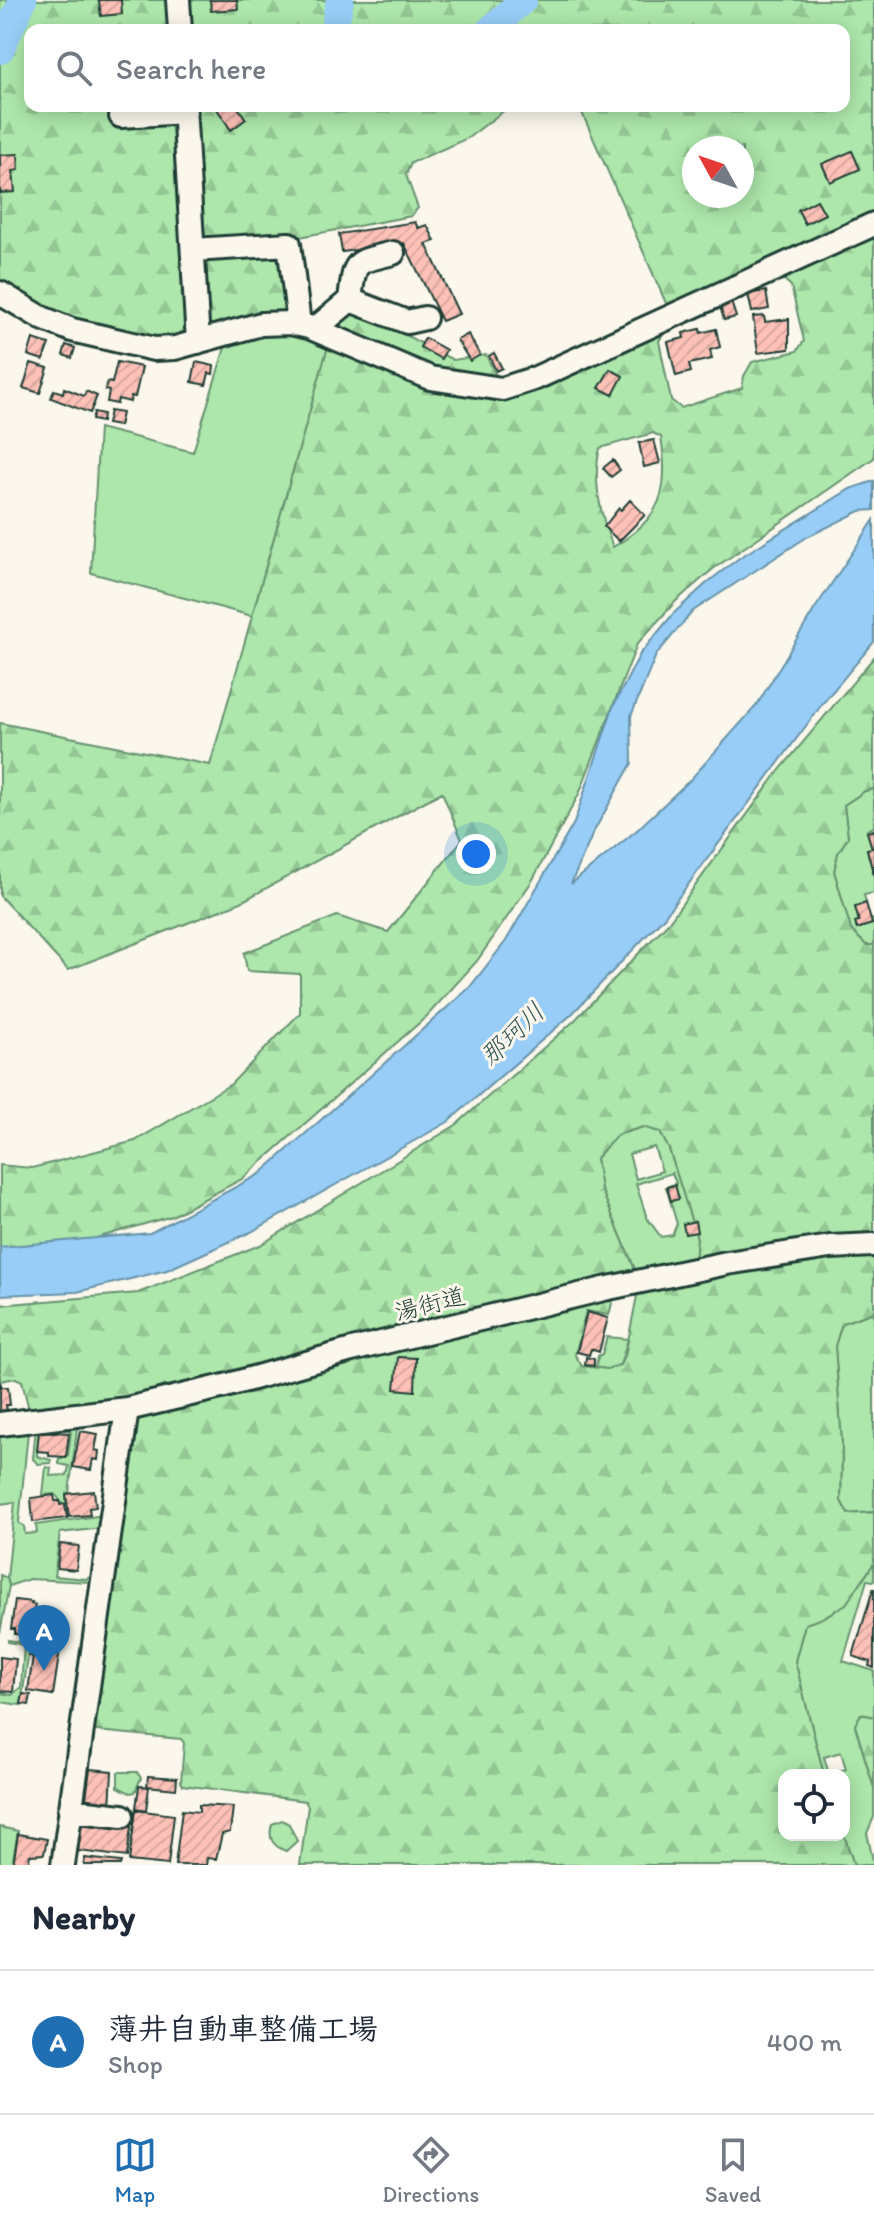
<!DOCTYPE html>
<meta charset="utf-8">
<style>
body{margin:0;font-family:Itim,"Klee One",sans-serif;background:#f2f2f3;color:#1f2937}
.controls{position:absolute;right:24px;bottom:24px;display:grid;overflow:hidden;border-radius:16px;box-shadow:0 4px 20px #0003}
.controls button{width:72px;height:72px;display:grid;place-items:center;padding:0;border:0;border-bottom:2px solid #e0e1e3;background:#fff;color:#1f2937;font:40px sans-serif}
.compass{position:absolute;left:682px;top:136px;width:72px;height:72px;border-radius:50%;background:#fff;box-shadow:0 4px 20px #0003;rotate:310deg}
.you{position:absolute;left:476px;top:854px;width:28px;height:28px;margin:-20px;border:6px solid #fff;border-radius:50%;background:#1a73e8;box-shadow:0 0 0 12px #1a73e833}
.badge{display:grid;place-items:center;width:52px;height:52px;border-radius:50%;background:#1f6fb2;color:#fff;font-size:26px;font-weight:700}
.pin{position:absolute;translate:-50% -66px;filter:drop-shadow(0 2px 4px #0008)}
.pin::after{content:'';position:absolute;top:42px;width:28px;height:24px;background:inherit;clip-path:polygon(0 0,100% 0,50% 100%)}
.list{margin:0;padding:0;list-style:none}
h2{display:flex;justify-content:space-between;align-items:center;height:104px;margin:0;padding:0 32px;font-size:34px}
h2 small{font-size:26px;font-weight:400;color:#747a83}
.list li{display:grid;grid-template-columns:52px 1fr auto;gap:24px;align-items:center;box-sizing:border-box;height:144px;padding:0 32px;border-top:2px solid #e0e1e3}
.list b{display:block;font-size:30px;white-space:nowrap}
.list p{margin:0;font-size:26px;white-space:nowrap;color:#747a83}
.list em{font-size:26px;font-style:normal;color:#747a83}
.icon{flex:none;width:44px;height:44px;fill:none;stroke:currentColor;stroke-width:2;stroke-linecap:round;stroke-linejoin:round}
.map{position:relative;flex:none;width:874px;height:1865px;overflow:hidden}
.search{position:absolute;background:#fff;box-shadow:0 4px 20px #0003;left:24px;right:24px;top:24px;height:88px;display:flex;align-items:center;gap:20px;box-sizing:border-box;padding:0 28px;border-radius:16px;color:#747a83;font-size:30px}
.sheet{height:248px;background:#fff}
nav{display:flex;justify-content:space-around;align-items:center;box-sizing:border-box;height:112px;border-top:2px solid #e0e1e3;background:#fff;font-size:22px;color:#747a83}
nav a{display:grid;justify-items:center;gap:4px}
nav .on{color:#1f6fb2}
.map>svg:first-child{display:block}
</style>
<div class="map">
<svg width="874" height="1865" viewBox="0 0 874 1865">
<defs>
<pattern id="forest-firs" width="22" height="20" patternUnits="userSpaceOnUse" patternTransform="scale(2)"><rect width="22" height="20" fill="#ade7ab"/><path d="M5 1l3.5 6h-7zM16 11l3.5 6h-7z" fill="#94c794"/></pattern>
<pattern id="building-hatch" width="6" height="6" patternUnits="userSpaceOnUse" patternTransform="scale(2)"><rect width="6" height="6" fill="#fdc1b8"/><path d="M-1 1l2-2M0 6l6-6M5 7l2-2" fill="none" stroke="#d8a79f"/></pattern>
</defs>
<rect width="100%" height="100%" fill="#fbf7ec"/>
<filter id="ink" filterUnits="userSpaceOnUse"><feTurbulence type="fractalNoise" baseFrequency=".0125" numOctaves="2"/><feDisplacementMap in="SourceGraphic" scale="16" xChannelSelector="R" yChannelSelector="G"/><feConvolveMatrix kernelMatrix="1 2 1 2 8 2 1 2 1" color-interpolation-filters="sRGB"/></filter>
<g filter="url(#ink)">
<path fill="#ade7ab" stroke="#669270" stroke-width="2" fill-rule="evenodd" d="M291 328 330 340 252 616 91 573 99 428 193 452 227 341Z
M874 789V827L867 830 872 848 867 850 874 876V893L864 895 866 903 855 907 859 921 855 922 856 928 872 924 871 920 874 919V945H866L851 930 834 871 838 853 848 837 844 805 865 791Z
M643 1127 660 1132 669 1149 697 1238 695 1266 639 1279 601 1189 596 1158 617 1135ZM654 1147 662 1171 636 1179 629 1154ZM672 1173 676 1183 666 1187 677 1224 672 1235 661 1237 647 1218 636 1184Z
M874 1312V1512L848 1514 841 1501 842 1444 835 1346 842 1323Z
M607 1337 628 1339 620 1365 607 1369 596 1368 598 1356 602 1354Z
M78 1421 69 1493 66 1494V1503H62L55 1494 43 1495 46 1467 51 1468 50 1476 67 1475 69 1466 59 1464V1459L68 1455 71 1432 68 1430 39 1429 37 1456 51 1460V1463L38 1464 33 1459 36 1426Z
M0 1429 28 1432 19 1523 24 1526 25 1534 37 1533 36 1525 104 1515 102 1528 60 1533 54 1576 86 1579 91 1577 92 1571 95 1570 94 1579 90 1582 29 1579 9 1586 7 1578 15 1502 0 1504Z
M874 1563V1581L867 1580 843 1661 874 1671V1717L861 1714 855 1725 874 1788V1817L867 1833 874 1865H854L844 1835V1775H824L795 1661 805 1624C845 1612 852 1596 874 1563ZM841 1752 846 1769 829 1774 824 1757Z
M8 1640 30 1643 21 1705 0 1702V1693L12 1695 21 1687 24 1645 8 1642Z
M118 1772H137L141 1778 135 1792 130 1793 118 1787Z
M0 1827 18 1831 12 1865H0Z"/>
<path fill="url(#forest-firs)" stroke="#669270" stroke-width="2" fill-rule="evenodd" d="M0 0H874V458L713 569 676 601 637 644 579 794 532 881 477 961 427 1016 242 1179 172 1216 62 1248 0 1260V1165L32 1168 135 1141 231 1084 300 1013V974L247 971 244 953 337 916 388 932 462 840 442 792 241 902 68 970 0 896V723L210 765 334 325 352 307 453 360 486 355 504 392 673 319 579 106H844V30H30V106H510L468 138 411 163 406 175 418 208 411 216 283 240 291 314 208 333 109 350 29 325 0 308ZM694 148H742V196H694ZM781 277 791 286 804 341 797 351 752 362 744 376 742 388 681 408 671 400 659 341 666 329ZM653 433 661 437C670 491 662 518 613 547 601 517 592 480 600 448Z
M874 657V789L865 791 844 805 848 837 838 853 834 871 851 930 866 945H874V1312L842 1323 835 1346 842 1444 841 1501 848 1514 874 1512V1563L846 1604 820 1619 805 1624 795 1661 824 1775H784V1835H844L854 1865H300L308 1806 305 1801 183 1785 181 1782 184 1743 181 1739 97 1731 89 1724 131 1403 29 1410 22 1381 16 1378 0 1381V1305L138 1293 260 1245 456 1125 574 1021 668 923 779 771ZM643 1127 660 1132 669 1149 697 1238 695 1266 639 1286 625 1356 620 1365 607 1369 582 1366 575 1355 586 1311 609 1315 617 1284 639 1279 601 1189 596 1158 617 1135Z
M0 1575 7 1578 9 1586 0 1633Z
M861 1714 874 1717V1788L855 1725Z
M282 1820 289 1824 297 1841 286 1851C272 1846 268 1838 272 1824Z"/>
<path fill="#97cdf6" stroke="#6793a8" stroke-width="2" d="M874 481V510L860 511 807 537 693 611 656 655 631 716 632 763 593 833 571 884 637 830 690 780 757 705 814 610 874 520V642L823 703 664 917 572 1014 448 1122 251 1232 167 1270 77 1292 0 1295V1247L150 1233 260 1174 341 1102 469 988 506 941 574 823 613 707 640 654 673 614 708 582 739 558 850 489Z"/>
<g fill="none" stroke-linecap="round" stroke-linejoin="round">
<path stroke="#97cdf6" stroke-width="28" d="M334 30 340 0
M490 30 523 0
M0 50 23 0"/>
</g>
<path fill="url(#building-hatch)" stroke="#1f3d34" stroke-width="2" d="M99 0H121L122 14 101 16Z
M210 0H237L238 9 211 11Z
M215 106H237L246 119 231 130Z
M852 151 860 169 830 182 822 164Z
M18 154 19 170 13 171 15 192 0 193V155Z
M817 200 825 214 805 224 798 210Z
M415 222 418 228 427 225 435 241 426 244 459 314 442 321 404 243 342 252 339 234Z
M766 291 769 309 752 312 748 294Z
M731 302 736 317 724 320 720 306Z
M764 316 765 322 789 319V349L758 353 753 317Z
M700 329 701 333 716 329 720 347 710 350 712 359 689 364 691 372 676 376 668 342 684 338 683 333Z
M468 334 480 355 470 361 457 340Z
M425 338 446 350 441 359 420 347Z
M33 339 49 344 43 360 28 355Z
M66 345 75 348 72 358 63 355Z
M494 353 502 368 496 371 489 356Z
M117 362 142 367 135 397 131 396 130 402 118 399 117 404 107 402 109 391 105 390 107 382 112 383Z
M196 362 214 366 213 374 209 373 206 385 192 382Z
M31 363 48 368 40 393 23 388Z
M610 369 623 376 613 395 599 388Z
M64 388 84 396 86 391 97 396 90 413 51 398 54 390 63 393Z
M110 411 122 413 119 426 107 424Z
M94 412 103 414 102 422 92 420Z
M654 440 660 463 644 467 639 443Z
M613 460 620 470 611 477 603 468Z
M630 500 645 515 619 541 604 527 619 508 621 510Z
M874 830V876L867 849 872 848 867 832Z
M866 903 872 924 857 929 855 922 859 921 855 907Z
M675 1185 679 1199 671 1201 667 1187Z
M695 1221 697 1232 685 1234 683 1224Z
M587 1312 608 1318 599 1352 591 1349 589 1355 577 1352Z
M398 1357 416 1358 415 1391 395 1389Z
M586 1357 594 1359V1366L585 1365Z
M0 1382 2 1387H8L10 1405H6L7 1410 0 1411Z
M39 1431 69 1433 66 1457 49 1456V1452L37 1451Z
M80 1431 98 1434 95 1450 99 1451 98 1460 93 1459 91 1470 73 1467Z
M94 1491 96 1507 89 1508 90 1515 69 1517 66 1494Z
M54 1495 55 1501H60V1505L65 1504 67 1518 33 1522 31 1498Z
M60 1544 79 1546 76 1570 57 1568Z
M873 1589H874V1668L869 1666 870 1662 853 1656Z
M15 1600 32 1602 31 1604 35 1605 28 1635 15 1634V1629H11Z
M30 1645 60 1649 53 1695 28 1691 33 1656H29Z
M0 1657 16 1659 13 1692 0 1691Z
M23 1694 31 1695 29 1705 21 1704Z
M90 1769 112 1771 110 1808 85 1805Z
M148 1776 177 1778 176 1789 147 1786Z
M139 1786 149 1787 146 1810 136 1808Z
M199 1805 233 1807 230 1832 222 1834 216 1859 207 1858 206 1865H175L182 1810 199 1812Z
M136 1810 174 1815 168 1865 129 1861Z
M82 1821 131 1827 127 1857 78 1851Z
M18 1834 47 1839 44 1854 30 1855 28 1865H13Z
M85 1858 121 1862 120 1865H84Z"/>
<g fill="none" stroke-linecap="round" stroke-linejoin="round">
<defs>
<path id="minor" d="M178 0 180 30
M184 106 198 342
M121 116 185 112
M193 250 289 244 299 324
M0 293 42 318 72 330 154 349 175 348 261 324 290 323 309 327 430 378 502 389 536 378 874 224
M350 300C355 258 354 263 393 253
M315 329 350 300 407 322 425 318
M0 1424 127 1409 225 1386 352 1350 604 1289 727 1263 830 1247 874 1245
M70 1810 122 1816
M63 1865 127 1409"/>
</defs>
<use href="#minor" stroke="#1f3d34" stroke-width="28"/>
<use href="#minor" stroke="#fbf7ec" stroke-width="22"/>
</g>
</g>
<g text-anchor="middle" stroke-width="6" stroke-linejoin="round" paint-order="stroke">
<g font-size="24" fill="#1f3d34" stroke="#fbf7ec">
<text transform="translate(430 1304) rotate(-14)" y="8">湯街道</text>
</g>
<g font-size="26" font-style="italic" fill="#375a5b" stroke="#fbf7ec">
<text transform="translate(512 1034) rotate(-44)" y="9">那珂川</text>
</g>
</g>
</svg>
<div class="controls">
<button><svg class="icon" aria-label="locate" viewBox="0 0 24 24"><circle cx="12" cy="12" r="6"/><path d="M12 2v4M12 18v4M2 12h4M18 12h4"/></svg></button>
</div>
<svg class="compass" viewBox="-18 -18 36 36"><path d="M0-13l5 13h-10z" fill="#e53935"/><path d="M0 13l5-13h-10z" fill="#747a83"/></svg>
<div class="you"></div>
<div class="pin badge" style="left:44px;top:1671px">A</div>
<div class="search"><svg class="icon" aria-label="search" viewBox="0 0 24 24"><circle cx="10" cy="10" r="6"/><path d="M15 15l6 6"/></svg>Search here</div>
</div>
<section class="sheet">
<h2>Nearby<small></small></h2>
<ul class="list">
<li><span class="badge">A</span><div><b>薄井自動車整備工場</b><p>Shop</p></div><em>400 m</em></li>
</ul>
</section>
<nav>
<a class="on"><svg class="icon" aria-label="map" viewBox="0 0 24 24"><path d="M3 6l6-2 6 2 6-2v14l-6 2-6-2-6 2zM9 4v14M15 6v14"/></svg>Map</a>
<a><svg class="icon" aria-label="directions" viewBox="0 0 24 24"><path d="M12 3l9 9-9 9-9-9zM9 14v-3h6M13 9l2 2-2 2"/></svg>Directions</a>
<a><svg class="icon" aria-label="saved" viewBox="0 0 24 24"><path d="M7 4h10v16l-5-4-5 4z"/></svg>Saved</a>
</nav>
